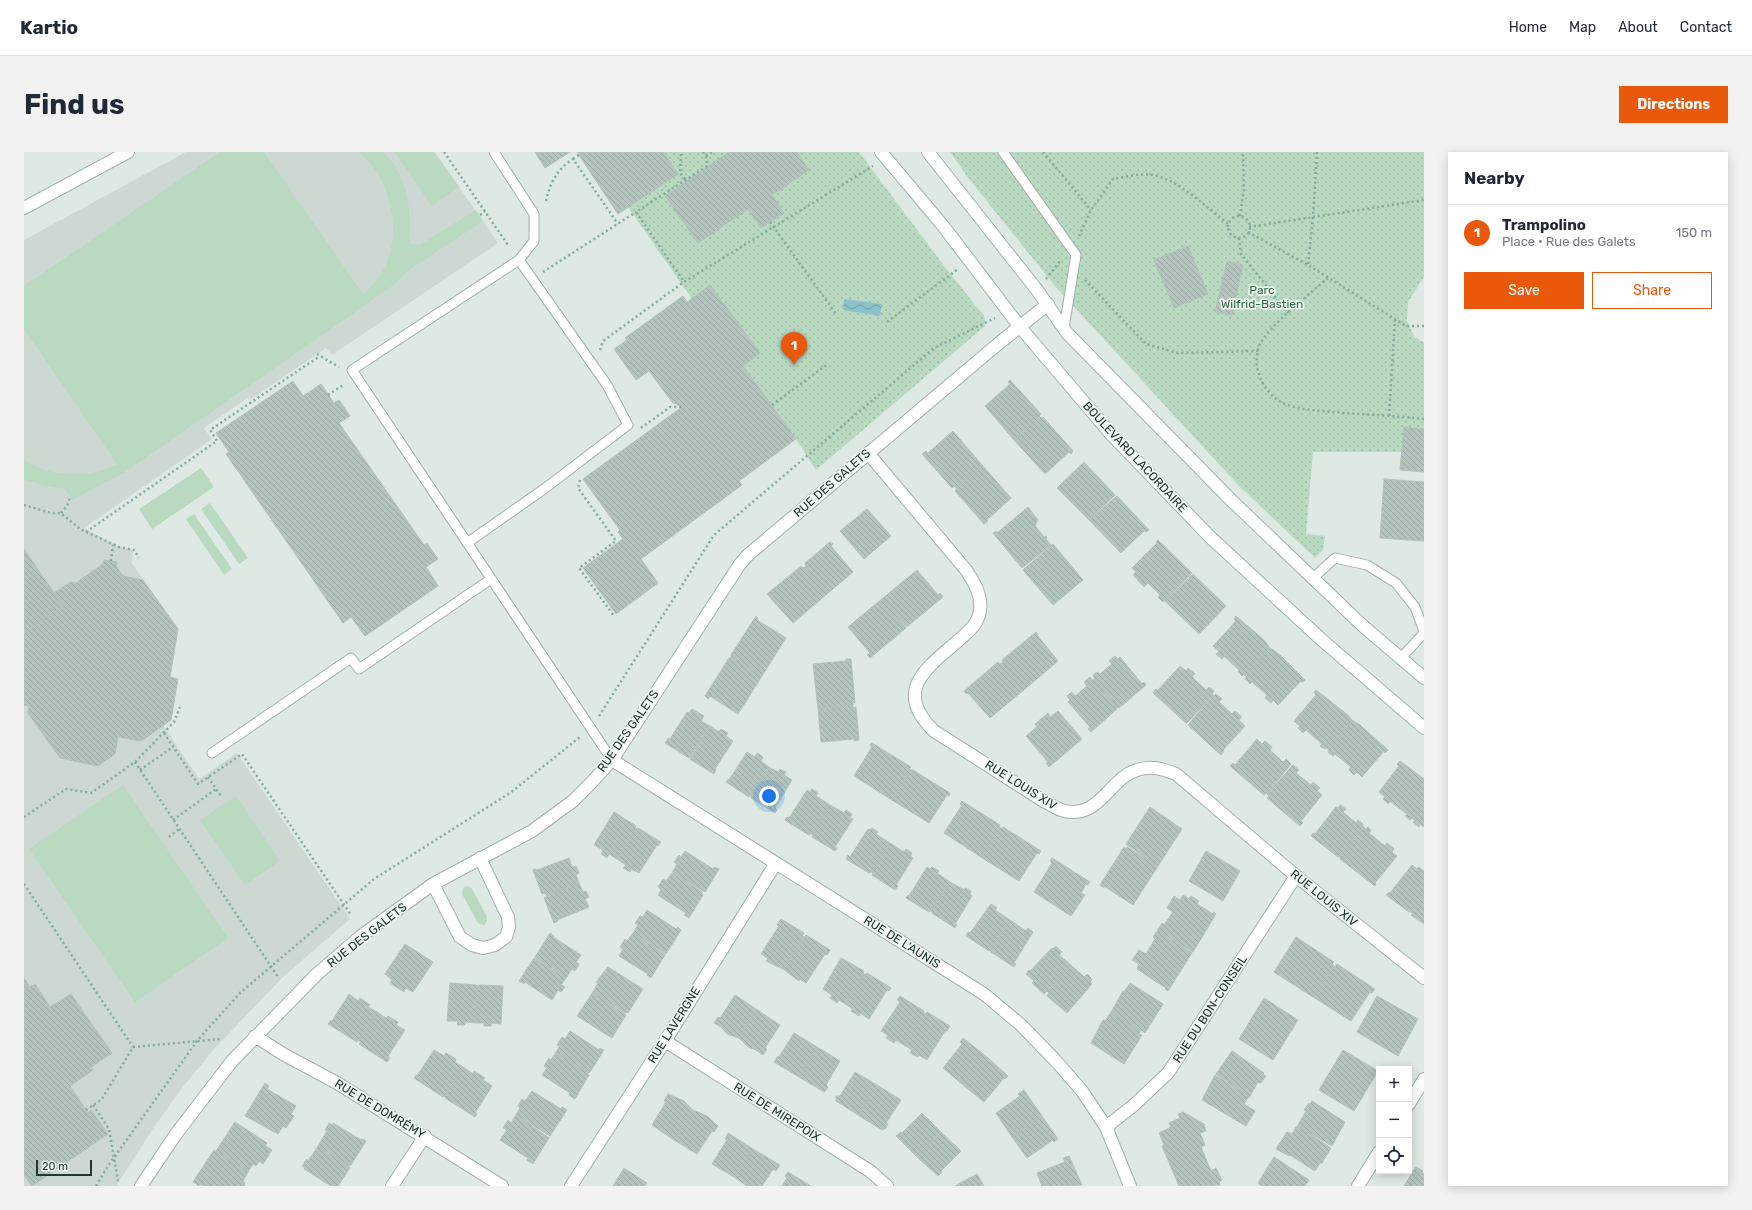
<!DOCTYPE html>
<meta charset="utf-8">
<style>
body{margin:0;font-family:Rubik,sans-serif;background:#f2f2f3;color:#1f2937}
.controls{position:absolute;right:12px;bottom:12px;display:grid;overflow:hidden;border-radius:0px;box-shadow:0 2px 10px #0003}
.controls button{width:36px;height:36px;display:grid;place-items:center;padding:0;border:0;border-bottom:1px solid #e0e1e3;background:#fff;color:#1f2937;font:20px sans-serif}
.scale{position:absolute;left:12px;bottom:10px;width:56px;box-sizing:border-box;padding-left:4px;border:2px solid #213731;border-top:0;font-size:11px;line-height:14px;white-space:nowrap;color:#213731;-webkit-text-stroke:3px #eff6f2;paint-order:stroke}
.you{position:absolute;left:745px;top:644px;width:14px;height:14px;margin:-10px;border:3px solid #fff;border-radius:50%;background:#1a73e8;box-shadow:0 0 0 6px #1a73e833}
.badge{display:grid;place-items:center;width:26px;height:26px;border-radius:50%;background:#ea580c;color:#fff;font-size:13px;font-weight:700}
.pin{position:absolute;translate:-50% -33px;filter:drop-shadow(0 1px 2px #0008)}
.pin::after{content:'';position:absolute;top:21px;width:14px;height:12px;background:inherit;clip-path:polygon(0 0,100% 0,50% 100%)}
.list{margin:0;padding:0;list-style:none}
h2{display:flex;justify-content:space-between;align-items:center;height:52px;margin:0;padding:0 16px;font-size:17px}
h2 small{font-size:13px;font-weight:400;color:#747a83}
.list li{display:grid;grid-template-columns:26px 1fr auto;gap:12px;align-items:center;box-sizing:border-box;height:56px;padding:0 16px;border-top:1px solid #e0e1e3}
.list b{display:block;font-size:15px;white-space:nowrap}
.list p{margin:0;font-size:13px;white-space:nowrap;color:#747a83}
.list em{font-size:13px;font-style:normal;color:#747a83}
.actions{display:flex;gap:8px;padding:12px 16px}
.actions a{flex:1;padding:9px 0;border:1px solid #ea580c;border-radius:0px;text-align:center;font-size:14px;color:#ea580c}
.actions .main{background:#ea580c;color:#fff}
.icon{flex:none;width:22px;height:22px;fill:none;stroke:currentColor;stroke-width:2;stroke-linecap:round;stroke-linejoin:round}
.map{position:relative;flex:none;width:1400px;height:1034px;overflow:hidden;border-radius:0px}
header{display:flex;align-items:center;gap:24px;box-sizing:border-box;height:56px;padding:0 20px;background:#fff;border-bottom:1px solid #e0e1e3}
header strong{font-size:19px}
nav{display:flex;gap:22px;margin-inline-start:auto;font-size:14px}
.intro{display:flex;align-items:center;justify-content:space-between;box-sizing:border-box;height:96px;padding:0 24px}
h1{margin:0;font-size:28px}
.button{padding:10px 18px;border-radius:0px;background:#ea580c;color:#fff;font-size:14px;font-weight:700}
main{display:flex;gap:24px;padding:0 24px}
aside{flex:1;background:#fff;border-radius:0px;box-shadow:0 2px 10px #0003}
.map>svg:first-child{display:block}
</style>
<header>
<strong>Kartio</strong>
<nav><a>Home</a><a>Map</a><a>About</a><a>Contact</a></nav>
</header>
<div class="intro"><h1>Find us</h1><a class="button">Directions</a></div>
<main>
<div class="map">
<svg width="1400" height="1034" viewBox="0 0 1400 1034">
<defs>
<pattern id="park-dots" width="8" height="8" patternUnits="userSpaceOnUse"><rect width="8" height="8" fill="#b9d9c1"/><path d="M2 2h.1M6 6h.1" fill="none" stroke="#9fbba6" stroke-width="1.8" stroke-linecap="round"/></pattern>
<pattern id="water-waves" width="16" height="10" patternUnits="userSpaceOnUse"><rect width="16" height="10" fill="#8bc2ca"/><path d="M0 5q4-4 8 0t8 0" fill="none" stroke="#719ea5"/></pattern>
<pattern id="building-back-hatch" width="6" height="6" patternUnits="userSpaceOnUse"><rect width="6" height="6" fill="#b4c3bd"/><path d="M-1 5l2 2M0 0l6 6M5-1l2 2" fill="none" stroke="#9aa8a3"/></pattern>
</defs>
<rect width="100%" height="100%" fill="#dfe9e4"/>
<path fill="#cdd8d3" d="M162 0H411L474 91 308 203 302 196 226 248 224 246 180 276 188 287 60 376 95 395 110 398 107 410 154 477 146 525 154 527 147 568 139 573 175 627 213 601 326 767 260 824 191 896 162 931 130 975 92 1034H0V88Z"/>
<path fill="#b9d9c1" d="M196 0H240L339 142C383 108 376 35 335 0H360C386 29 386 55 386 92L395 93 452 58 459 69 385 118 371 132 317 170 101 320 48 348 41 337 17 333 0 327V308C27 326 65 327 93 312L0 177V134Z
M370 0H410L435 35 408 54Z
M177 316 190 335 128 377 115 357Z
M186 351 224 406 215 412 177 357Z
M170 362 208 417 200 423 162 367Z
M99 633 204 786 111 850 5 697Z
M212 644 256 709 221 733 176 668Z
M443 734 447 735 463 765V769L460 773 454 771 438 742 439 736Z"/>
<path fill="url(#park-dots)" d="M639 0H835L924 119 961 165V174L792 318 772 287 719 214 736 201 686 133 668 147 604 55 653 22Z
M926 0H1400V125L1384 150 1383 169 1390 184 1400 191V277L1380 275 1378 300H1289L1282 382 1301 384 1299 398 1291 406 1215 334 1031 134 945 27Z"/>
<path fill="url(#water-waves)" d="M820 147 858 152 856 164 819 158Z"/>
<path fill="url(#building-back-hatch)" stroke="#b2c2bb" d="M511 0H546L521 16Z
M553 0H639L654 22 594 62Z
M705 0H773L785 18 748 43 760 61 737 76 724 57 674 91 641 44Z
M1164 94 1184 142 1150 156 1130 108Z
M1203 109 1219 113 1208 163 1191 160Z
M686 133 736 201 719 214 772 287 715 329 718 333 617 407 634 431 592 462 559 416 599 387 594 380 596 378 559 327 658 255 648 250 625 219 612 228 590 197 603 188 601 186 659 144 663 150Z
M986 228 1017 262 1015 264 1016 265 990 288 961 254 986 232 984 230Z
M269 229 279 244 297 232 310 251 315 248 326 264 315 271 400 393 403 391 414 407 402 415 414 434 341 484 327 465 319 471 202 302 205 300 192 281Z
M1016 265 1018 266 1019 265 1049 299 1047 302 1045 300 1021 322 990 288Z
M1380 275 1400 277V320L1376 318Z
M929 279 958 313 932 336 931 334 928 336 898 302 902 299 904 301Z
M1060 310 1091 343 1065 368 1033 336Z
M958 313 987 346 963 368 964 369 960 372 931 339 933 337 932 336Z
M1360 327 1400 330V389L1356 386Z
M1093 344 1125 378 1122 380 1120 379 1097 401 1065 368Z
M1004 355 1014 368 1011 374 1020 385 1022 384 1023 385 1022 387 1027 393 998 416 969 381 972 379 973 381Z
M843 357 867 384 840 407 816 379Z
M1134 388 1168 421 1139 450 1134 445 1136 443 1124 431 1120 435 1109 423 1112 420 1108 416 1133 391 1132 390Z
M806 390 809 392 807 394 829 420 803 442 781 415 782 414 781 411Z
M1029 392 1059 428 1029 453 999 418Z
M0 397 39 454 0 481Z
M80 408 93 410 92 414 99 424 119 428 154 477 146 525 154 527 147 568 117 589 94 585 91 602 74 614 36 606 4 561 5 554 0 553V481L39 454 30 441 46 430 52 431 79 412Z
M777 414 779 416 781 415 803 442 769 471 743 442Z
M893 418 914 443 916 441 919 445 884 474 881 473 859 446Z
M1169 422 1202 454 1175 482 1141 449Z
M859 446 882 476 846 506 843 503 846 501 824 475Z
M732 464 734 466 733 468 762 486 738 524 708 505 707 503Z
M1212 464 1240 488 1246 496 1221 524 1220 522 1218 524 1214 520 1215 518 1200 504 1198 507 1192 502 1195 499 1189 494 1212 469 1210 467Z
M1012 480 1014 482 1013 483 1034 509 1001 537 978 511 979 510 978 508Z
M1246 496 1255 502 1281 528 1279 530 1277 529 1254 553 1249 548 1247 551 1241 546 1243 543 1228 530 1226 532 1221 527 1223 525 1221 524Z
M1091 504 1094 507 1096 505 1118 532 1120 530 1122 533 1095 556 1093 555 1070 527 1071 526 1069 523 1073 520 1076 522 1088 512 1085 509Z
M708 505 738 524 714 562 686 544 684 547 681 544 705 506Z
M822 507H827L831 551H829V553L794 557 789 512 822 509Z
M974 510 976 512 978 511 1001 537 966 566 944 541 942 542 940 539Z
M1156 514 1162 519 1164 516 1171 522 1168 525 1182 538 1185 535 1190 539 1188 542 1189 543 1164 570 1162 571 1129 541 1132 537 1133 539Z
M1066 525 1068 528 1070 527 1093 555V557L1067 580 1064 577 1066 575 1044 550 1046 548 1043 544 1048 540 1051 544 1063 534 1060 530Z
M1292 538 1324 563 1328 568 1304 597 1302 596 1301 597 1296 594 1298 592 1282 578 1279 581 1274 576 1276 574 1270 569 1292 543 1290 541Z
M1192 542 1198 547 1195 550 1208 562 1211 559 1218 565 1215 568 1221 574 1199 598 1200 599 1197 603 1164 573 1189 543 1190 544Z
M829 553V556L832 555 835 588 830 589V587L797 590 794 557Z
M668 557 680 564 677 569 686 574 665 606 641 591 644 586 646 587 663 560 665 561Z
M1034 559 1058 587 1025 615 1022 611 1024 610 1002 584 1013 575 1011 572 1024 561 1026 565Z
M1328 568 1336 573 1364 598 1361 601 1360 599 1338 625 1333 620 1330 623 1325 618 1327 615 1311 602 1309 604 1304 600 1305 598 1304 597Z
M686 574 695 580 697 577 704 581 702 584 709 589 691 617 692 618 690 622 666 607Z
M1233 587 1238 592 1241 589 1248 595 1246 598 1259 610 1262 607 1267 612 1243 642 1242 641 1240 643 1206 614 1209 611 1211 613Z
M848 591 887 615 885 617 887 618 868 648 830 624 848 595 846 593Z
M723 600 731 605 733 601 739 605 737 609 745 615 727 644 726 643 725 645 702 630 704 627 705 628Z
M1376 609 1400 627V653L1389 667 1388 666 1386 668 1381 664 1383 662 1366 649 1364 652 1359 647 1361 645 1355 640 1375 614 1373 612Z
M1269 613 1275 618 1272 621 1287 633 1289 630 1296 636 1293 639 1298 643 1277 669 1279 671 1276 674 1243 646 1245 644 1243 642Z
M745 615 754 620 756 617 762 620 760 623 768 628 751 656 753 658 751 661 727 646V644Z
M887 618H889L926 641 925 644 923 643 905 671 868 648Z
M788 637 794 641 792 644 806 653 787 682 786 681 785 683 761 668 763 665 765 666 783 638 786 640Z
M938 649 976 673 975 675 977 676 957 705 920 681 938 653 936 652Z
M806 653 820 661 822 658 828 662 826 666 829 667 811 695 813 696 811 699 788 685 789 683 787 682Z
M1316 653 1322 657 1319 660 1332 671 1334 668 1339 672 1338 674 1340 675 1316 704 1314 705 1287 684 1289 681 1291 682 1312 655 1314 656Z
M1400 653V675L1396 672 1395 675 1389 670 1391 668 1389 667Z
M1126 655 1158 677 1134 714 1102 692Z
M590 660 612 674 611 676 612 677 593 707 585 702 583 706 577 702 579 698 570 693Z
M979 675 1017 699 1015 702 1013 701 995 729 957 705 977 676 978 677Z
M1340 675 1342 677 1344 675 1347 678 1345 681 1361 694 1363 691 1370 697 1368 700 1373 704 1351 731 1352 732 1351 734 1316 707V704Z
M614 676 637 690 634 694 633 693 615 721 607 717 606 720 599 716 602 713 593 707 612 677Z
M848 676 854 680 852 682 866 691 848 721 847 720 845 721 822 707 824 703 826 705 844 677 846 678Z
M866 691 880 700 882 697 888 701 886 704 889 706 872 733 874 734 871 738 848 723 849 721H848Z
M1100 695 1102 697 1103 695 1134 714 1109 753 1080 734V736L1076 733Z
M661 699 689 717 690 715 695 717 681 740 648 721 653 712 650 710 655 703 657 705Z
M1182 699 1216 719 1199 749 1165 729Z
M545 706 548 715 552 714 555 721 552 723 555 731 522 743 521 741 518 742 509 718 512 717 513 718Z
M1028 706 1066 730 1064 733 1062 732 1057 741 1061 743 1047 764 1010 740 1028 711 1026 709Z
M1388 713 1393 717 1395 715 1400 719V742L1387 760 1385 759V760L1362 743 1365 740 1366 741Z
M903 715 906 717 908 715 915 719 913 721 926 730 907 759 905 760 882 746 884 743 885 744Z
M648 721 678 740V742L679 743 665 766 660 763 662 761 634 743 637 738 634 735 639 727 642 729Z
M926 730 940 738 941 736 947 739 946 742 948 744 931 772 933 773 931 776 908 761 909 760 907 759Z
M555 731 559 740 562 739 565 745 561 747 565 755 533 768 534 769 530 771 520 746 523 745 522 743Z
M1400 742V772L1387 763 1389 761 1387 760Z
M1159 743 1165 747 1167 744 1175 749 1173 752 1189 762 1190 760 1192 762 1169 800 1134 779V777L1138 771 1140 773 1149 760 1143 756 1150 744 1156 748Z
M967 752 973 756 971 758 986 768 967 798 965 799 942 784 944 780 946 781Z
M623 758 652 777 654 775 657 778 642 802 609 781 614 773 611 771 616 764 619 765Z
M757 767 780 781 778 784 780 785 759 817 742 809 744 806 737 802 755 774 753 773Z
M986 768 1002 779 1004 776 1009 780 990 811 992 812 990 815 967 800V798Z
M1133 779 1136 780 1168 801 1144 839 1141 837 1142 836 1113 817 1115 812 1108 808 1115 798 1122 802 1131 787 1129 785Z
M526 781 530 784 529 785 557 803 552 810 555 812 551 819 548 817 542 826 511 805Z
M609 781 641 803 627 826 623 823 624 822 595 804 599 797 596 795 601 787 603 789Z
M782 783 806 798 803 803 801 802 782 831 776 827 775 829 759 817Z
M1272 785 1310 810 1308 812 1310 814 1289 845 1250 820Z
M381 792 409 810 389 840 382 836 380 840 366 831 368 828 361 822Z
M1032 794 1038 800 1035 803 1047 813 1024 840 1023 839 1020 842 1008 831 1010 829 1002 822 1005 818 1006 819 1028 796 1029 797Z
M510 806 542 826 537 833 541 835 537 840 534 838 528 848 501 830 500 832 495 829Z
M817 806 840 819 839 821 840 822 821 852 815 848 813 851 806 846 808 843 799 837Z
M1313 812 1351 837 1348 841 1346 840 1327 869 1289 845 1310 814 1311 815Z
M1047 813 1060 825 1063 822 1068 827 1066 830 1068 832 1043 861 1023 844 1025 841 1024 840Z
M584 815 619 837 604 861 602 860 601 861 569 840 574 831 572 830Z
M843 821 867 836 865 839 863 838 845 867 836 861 835 864 827 859 829 857 821 852 840 822 842 823Z
M0 826 6 835 11 832 26 855 47 842 88 901 67 915 69 918 46 934 64 961 67 958 84 982 8 1034 0 1023Z
M426 831 452 833 453 834 451 871 441 870V873H433L434 869H423Z
M1106 831 1139 852 1121 881 1117 878 1116 880 1087 860 1099 839 1100 840Z
M455 833 479 834 477 872 467 871V874H460V871H451L453 834H455Z
M569 840 602 863 588 886 553 864Z
M325 842 334 849 336 846 346 853 344 855 353 860 335 889 334 888 333 890 304 872 307 868 308 869Z
M711 843 732 857 715 886 703 882 697 875 690 871 694 865 696 866Z
M876 844 900 859 899 860 900 861 880 893 872 888 870 891 862 886 864 883 857 879 876 850 873 848Z
M1353 844 1394 867 1374 904 1333 880Z
M1240 846 1274 868 1249 908 1215 887Z
M732 857 756 873 741 896 743 897 739 903 732 898 724 895 715 886Z
M353 860 362 866 364 864 374 870 372 873 381 878 364 904 366 906 363 910 335 892 337 890 335 889Z
M903 860 926 874 923 879H921L903 908 895 903 894 905 886 901 888 898 880 893 900 861 902 862Z
M1087 860 1116 880 1115 882 1118 883 1100 912 1067 891 1079 868 1081 869Z
M546 879 575 898 576 896 580 898 566 920 564 921 532 900 536 894 533 893 538 885 541 887Z
M770 881 793 895 775 925 750 910 754 904 755 905Z
M939 886 963 905 939 933 919 916 938 892 936 890Z
M793 895 816 909 802 933 804 935 800 940 775 925Z
M410 898 420 904 422 901 432 907 431 910 439 915 421 944 419 945 390 926 392 923 393 924Z
M1319 898 1354 919 1330 959 1295 938Z
M1208 899 1240 921 1239 922 1242 924 1237 931 1234 930 1225 946V944L1192 922Z
M532 900 564 921 563 922 565 923 551 947 545 943 546 941 518 923 523 916 520 914 525 906 527 908Z
M963 905 984 924 981 927 980 926 960 950 939 933Z
M439 915 449 922 450 919 461 926 459 928 468 934 451 961 453 962 451 965 421 946V944Z
M831 920 853 933 834 963 812 949V944H816Z
M1191 923 1225 944 1220 952 1231 959 1222 974 1178 948Z
M241 931 245 934 243 937 272 954 267 962 270 964 262 976 259 974 254 982 221 964Z
M853 933 877 948 862 971 864 972 862 976 858 978 834 963Z
M1000 938 1018 964 988 985 972 961 996 944 994 942Z
M508 939 537 957 538 955 543 958 526 984 492 963 496 956 494 954 498 947 501 949Z
M644 942 660 949 669 958 650 988 628 973 642 950 640 949Z
M1288 949 1321 970 1308 994 1275 975H1273L1282 959 1280 958 1285 951 1286 952Z
M669 958 683 964 694 974 690 980 688 979 673 1002 650 988Z
M1159 960 1180 972 1182 979 1176 981 1181 993 1177 995 1187 1019 1192 1016 1198 1028 1195 1030 1196 1033 1155 1034 1138 994 1140 993 1135 981 1147 975 1145 971 1156 966 1154 962Z
M898 961 917 980 893 1005 872 984 877 980 878 981Z
M492 963 525 986 509 1012 503 1008 504 1006 476 988 483 978 479 976 484 968 487 971Z
M1018 964 1034 987 1030 990 1029 988 1003 1006 988 985Z
M211 970 243 991 241 994 248 998 239 1012 235 1009 232 1014 229 1012 224 1020 192 999Z
M305 971 308 973 309 971 337 988 338 987 342 989 327 1013 325 1014 294 994 303 979 301 978Z
M1272 975H1275L1307 996 1298 1011H1296L1291 1019 1266 1003 1265 1004 1252 997 1263 980 1268 982Z
M917 980 937 999 917 1019 918 1020 914 1024 893 1005Z
M704 981 729 997 710 1025 688 1012 703 988 701 987Z
M294 994 325 1014 324 1015 326 1016 314 1034H307L280 1017 281 1016 278 1014 283 1007 284 1009Z
M729 997 756 1013 752 1019 749 1017 738 1034H723L710 1025Z
M190 998 224 1020 219 1029 221 1031 220 1034H179L176 1032 175 1034 169 1030Z
M1045 1004 1058 1033 1018 1034 1013 1021 1041 1010 1039 1006Z
M1250 1005 1285 1028 1281 1034H1238L1234 1031Z
M1392 1015 1399 1019 1398 1020 1400 1022V1034H1380Z
M600 1016 623 1031 621 1034H589Z
M764 1020 787 1034H758L763 1026 761 1024Z
M953 1022 960 1034H931Z"/>
<g fill="none" stroke-linecap="round" stroke-linejoin="round">
<defs>
<path id="service" d="M470 0 510 62V89L495 108 328 218 588 608
M979 0 1052 103 1040 176
M443 391 520 337 604 273 583 233 495 108
M1289 426 1311 406 1343 413 1372 431 1391 455 1400 479
M1377 506 1400 481
M188 601 327 506 335 517 467 427"/>
<path id="minor" d="M844 301 942 418C950 430 958 443 956 458 955 471 945 479 936 487 903 516 868 538 910 579L1021 650C1026 652 1032 656 1037 658 1075 670 1085 626 1113 618 1127 613 1139 617 1152 622L1272 724 1400 826
M588 608 960 842 997 873 1031 908 1058 939 1082 975 1106 1034
M409 732 436 785 448 793 459 796 471 793 482 785 485 775 484 765 456 706
M231 884 259 902 313 931 478 1034
M641 889 846 1019 863 1034
M1385 952 1400 927
M1082 975 1110 953 1144 921 1272 724
M117 1034 152 982 208 909 293 822 337 784 409 732 508 679 549 649 566 632 588 608 716 412 724 403 974 192 1024 152
M368 1034 401 984
M547 1034 641 889 752 711
M1334 1034 1355 1000"/>
<path id="tertiary" d="M0 56 104 0"/>
<path id="secondary" d="M857 0 920 75 996 175 1086 281 1186 385 1299 489 1400 576
M904 0 1013 138 1043 181 1207 348 1339 474 1400 526"/>
</defs>
<use href="#service" stroke="#a2b0ab" stroke-width="11"/>
<use href="#minor" stroke="#a2b0ab" stroke-width="14"/>
<use href="#tertiary" stroke="#a2b0ab" stroke-width="14"/>
<use href="#secondary" stroke="#9fb4ac" stroke-width="14"/>
<path stroke="#82aa9c" stroke-width="2.5" stroke-dasharray="2 3" stroke-linecap="butt" d="M420 0 484 93
M679 0 683 7V14L612 60 660 130 849 14
M1019 0 1067 58
M1293 0 1289 65 1400 48
M657 2 656 21 662 28
M682 4 688 0
M549 7 555 3
M522 49C526 31 533 17 549 7L594 72
M456 63 461 59
M1216 64 1220 37 1219 0
M1204 75a11 11 0 1 1 22 0a11 11 0 1 1-22 0Z
M746 70 812 162
M1225 75 1289 65 1284 113
M1224 80 1284 113 1382 174H1400
M1055 84 1067 58 1089 27C1101 25 1116 21 1129 23 1153 27 1184 56 1204 72
M1215 86 1217 102 1264 161
M519 120 612 60
M1304 126C1288 140 1243 175 1235 194 1227 216 1240 243 1261 252 1280 259 1301 259 1321 261 1347 263 1374 264 1400 267
M1022 127 1036 109
M1061 128 1122 192 1154 201 1235 199
M863 170 934 117
M576 198 579 189 660 130
M293 202 315 215
M304 243 319 233
M748 253 804 212
M1365 264 1371 167
M617 276 646 255H658
M556 328 554 336 592 389 555 416 590 464
M0 353 27 361H37L56 377 95 395 110 398 115 406
M37 361 43 354 46 345
M62 380 193 289 186 278 296 204
M87 409 89 393
M575 564 690 383 910 196 971 166
M140 581 174 632 218 602 327 763
M111 610 254 825
M116 618 149 595
M184 625 197 644
M0 665 42 637 67 641 111 610 150 570 156 555
M149 668 192 637
M145 685 155 677
M0 732 109 895
M109 895 197 887
M69 953 85 977 94 1029
M62 958 78 947 109 895
M72 1034 84 1014 173 889 216 841 350 727 486 641 556 585"/>
<use href="#service" stroke="#fff" stroke-width="9"/>
<use href="#minor" stroke="#fff" stroke-width="12"/>
<use href="#tertiary" stroke="#fff" stroke-width="12"/>
<use href="#secondary" stroke="#fff" stroke-width="12"/>
</g>
<g text-anchor="middle" stroke-width="3.5" stroke-linejoin="round" paint-order="stroke">
<g font-size="12" fill="#2f6a45" stroke="#eff6f2">
<text x="1238" y="142">Parc<tspan x="1238" dy="14">Wilfrid-Bastien</tspan></text>
</g>
<g font-size="12" fill="#213731" stroke="#eff6f2">
<text transform="translate(1111 305) rotate(47)" y="4">BOULEVARD LACORDAIRE</text>
<text transform="translate(808 331) rotate(-41)" y="4">RUE DES GALETS</text>
<text transform="translate(604 579) rotate(-55)" y="4">RUE DES GALETS</text>
<text transform="translate(997 633) rotate(32)" y="4">RUE LOUIS XIV</text>
<text transform="translate(1300 746) rotate(39)" y="4">RUE LOUIS XIV</text>
<text transform="translate(343 783) rotate(-38)" y="4">RUE DES GALETS</text>
<text transform="translate(878 790) rotate(32)" y="4">RUE DE L'AUNIS</text>
<text transform="translate(1186 857) rotate(-57)" y="4">RUE DU BON-CONSEIL</text>
<text transform="translate(650 873) rotate(-58)" y="4">RUE LAVERGNE</text>
<text transform="translate(356 957) rotate(31)" y="4">RUE DE DOMRÉMY</text>
<text transform="translate(753 960) rotate(32)" y="4">RUE DE MIREPOIX</text>
</g>
</g>
</svg>
<div class="controls">
<button>+</button>
<button>−</button>
<button><svg class="icon" aria-label="locate" viewBox="0 0 24 24"><circle cx="12" cy="12" r="6"/><path d="M12 2v4M12 18v4M2 12h4M18 12h4"/></svg></button>
</div>
<div class="scale">20 m</div>
<div class="you"></div>
<div class="pin badge" style="left:770px;top:213px">1</div>
</div>
<aside>
<h2>Nearby<small></small></h2>
<ul class="list">
<li><span class="badge">1</span><div><b>Trampolino</b><p>Place · Rue des Galets</p></div><em>150 m</em></li>
</ul>
<div class="actions"><a class="main">Save</a><a>Share</a></div>
</aside>
</main>
